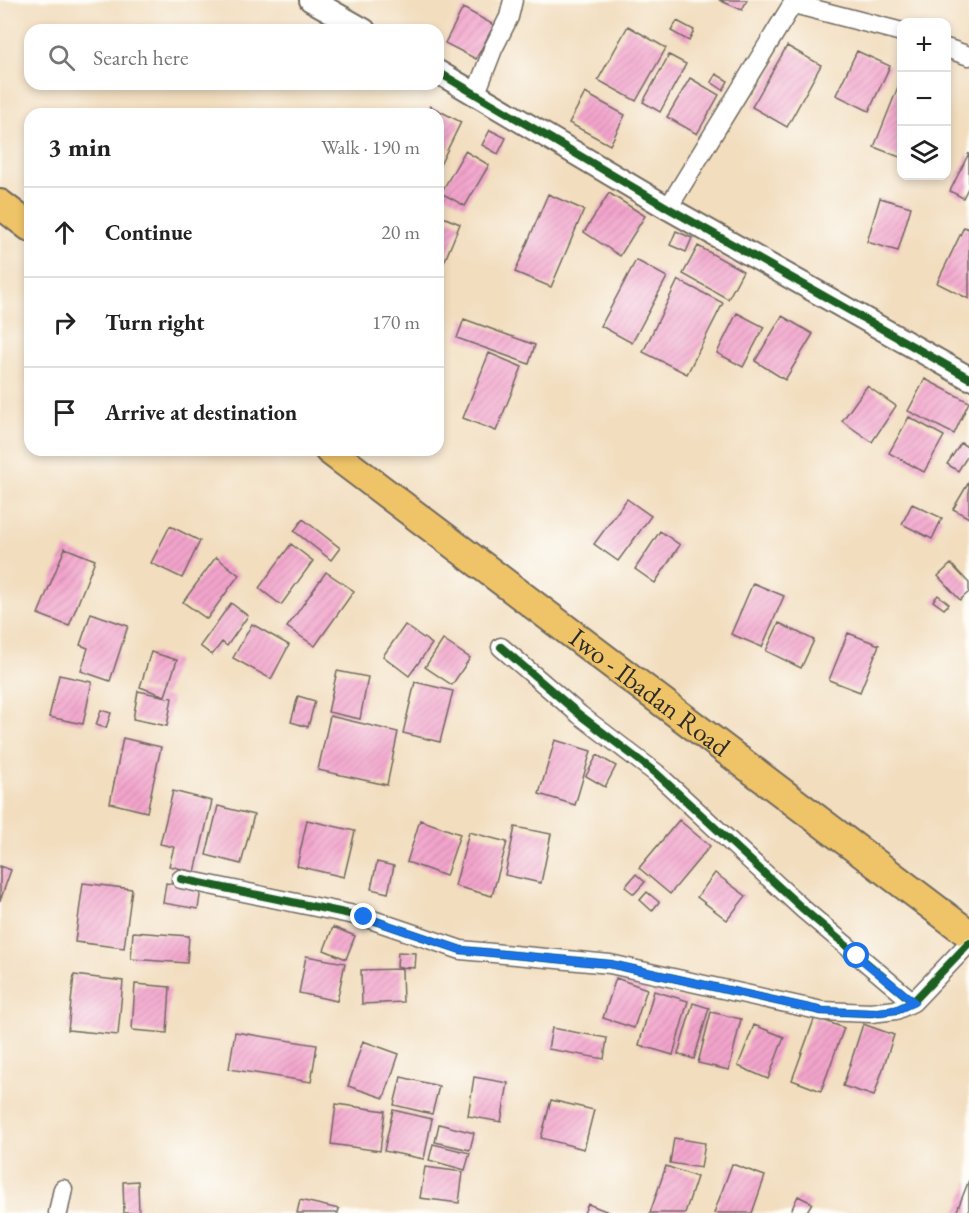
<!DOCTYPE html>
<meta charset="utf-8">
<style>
body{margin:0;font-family:"EB Garamond",serif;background:#f6f6f6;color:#222}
.controls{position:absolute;right:18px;top:18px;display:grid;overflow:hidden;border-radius:12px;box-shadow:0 3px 9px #0003}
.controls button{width:54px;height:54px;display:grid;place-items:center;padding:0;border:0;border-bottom:2px solid #e0e0e0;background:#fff;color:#222;font:30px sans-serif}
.stop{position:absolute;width:18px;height:18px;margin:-14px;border:4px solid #1a73e8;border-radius:50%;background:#fff}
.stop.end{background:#1a73e8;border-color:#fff;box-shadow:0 2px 6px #0008}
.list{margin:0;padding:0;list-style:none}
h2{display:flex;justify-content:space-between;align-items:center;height:78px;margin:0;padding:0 24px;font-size:26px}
h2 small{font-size:20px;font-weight:400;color:#767676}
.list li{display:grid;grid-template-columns:39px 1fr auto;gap:18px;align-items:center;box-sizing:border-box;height:90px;padding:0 24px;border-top:2px solid #e0e0e0}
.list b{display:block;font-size:22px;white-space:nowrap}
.list em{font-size:20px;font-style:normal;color:#767676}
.icon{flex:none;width:33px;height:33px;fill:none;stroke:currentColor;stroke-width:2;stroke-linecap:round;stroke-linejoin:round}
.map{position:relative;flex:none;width:969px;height:1213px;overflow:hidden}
.search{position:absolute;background:#fff;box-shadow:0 3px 9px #0003;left:24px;top:24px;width:420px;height:66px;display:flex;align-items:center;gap:15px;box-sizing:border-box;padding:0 21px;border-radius:18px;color:#767676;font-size:22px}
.panel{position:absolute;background:#fff;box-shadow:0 3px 9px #0003;left:24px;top:108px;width:420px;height:348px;border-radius:18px}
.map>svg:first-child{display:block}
</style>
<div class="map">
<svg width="969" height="1213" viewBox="0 0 969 1213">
<defs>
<pattern id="building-hatch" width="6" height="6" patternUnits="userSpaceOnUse" patternTransform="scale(1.5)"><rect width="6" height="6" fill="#f3a4cc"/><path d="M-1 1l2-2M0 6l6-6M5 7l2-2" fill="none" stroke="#d08daf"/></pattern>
</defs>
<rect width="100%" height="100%" fill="#fdfcf7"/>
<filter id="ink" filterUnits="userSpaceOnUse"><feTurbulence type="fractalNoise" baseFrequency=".0167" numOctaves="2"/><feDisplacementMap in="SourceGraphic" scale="12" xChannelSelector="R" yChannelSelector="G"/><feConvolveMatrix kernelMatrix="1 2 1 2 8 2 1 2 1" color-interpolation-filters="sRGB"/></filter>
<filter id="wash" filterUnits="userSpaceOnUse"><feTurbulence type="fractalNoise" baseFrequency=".008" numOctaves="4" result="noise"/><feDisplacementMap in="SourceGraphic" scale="24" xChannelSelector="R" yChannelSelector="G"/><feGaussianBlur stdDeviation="1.35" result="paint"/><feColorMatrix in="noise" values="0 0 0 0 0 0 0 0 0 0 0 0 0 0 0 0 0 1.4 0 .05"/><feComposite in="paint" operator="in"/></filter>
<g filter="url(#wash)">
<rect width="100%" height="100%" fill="#f2ddbe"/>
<g id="blocks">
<path fill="url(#building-hatch)" d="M719 0H747L742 10Z
M463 8 494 25 476 59 445 43Z
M677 21 694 30 689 41 671 31Z
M628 26 666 48 636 101 598 80Z
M787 46 821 65 787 127 752 107Z
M857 51 890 66 869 111 836 95Z
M669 55 686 64 660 112 643 102Z
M716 74 728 81 723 90 711 82Z
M902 77V158L874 147Z
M690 78 719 95 697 134 667 117Z
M585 93 625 115 610 145 569 123Z
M430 106 461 122 438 169V114H426Z
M490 130 506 138 498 154 482 145Z
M465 151 489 165 465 206 441 193Z
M969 153V186L963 198 950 191Z
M609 193 645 216 620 256 584 232Z
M548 194 584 210 551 287 515 272Z
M880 198 911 207 898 251 867 242Z
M438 215 460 224 438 277Z
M964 227 969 229V299L937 283Z
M676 231 692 238 686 252 670 245Z
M698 246 743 271 728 299 683 274Z
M636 260 667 277 632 343 601 326Z
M678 280 723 303 687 374 643 352Z
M737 313 764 327 743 367 717 353Z
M782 316 813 334 785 380 755 361Z
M464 319 535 345 529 364 457 338Z
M489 353 522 367 496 431 463 418Z
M925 379 969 402 954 434 908 411Z
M867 386 896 406 872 442 842 421Z
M909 417 944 436 924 472 889 453Z
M961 443 969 448V454L958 471 947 464Z
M969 482V518L953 509Z
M627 499 651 516 618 561 594 544Z
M912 504 942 518 932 539 902 524Z
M303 519 340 548 331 560 294 531Z
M170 526 200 541 182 578 151 563Z
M660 531 680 545 655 583 635 569Z
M291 544 313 561 281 605 259 588Z
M65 548 95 560 69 626 38 614Z
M216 557 239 575 207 619 183 602Z
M951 564 969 583V592L960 600 938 576Z
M326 572 354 591 315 646 287 627Z
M753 583 784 596 762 647 731 634Z
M938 595 949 604 944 609 933 601Z
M231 603 248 616 227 646 222 642 212 655 200 646Z
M91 613 128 626 110 681 81 671 88 648 80 645Z
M779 623 814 640 801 668 766 651Z
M252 624 289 645 271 679 233 658Z
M405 625 432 644 409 676 383 656Z
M848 633 879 645 860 692 829 680Z
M443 640 470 658 452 685 425 667Z
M151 652 177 660 165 696 140 687Z
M337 671 368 677 360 719 328 712Z
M59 675 92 682 83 724 49 717Z
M415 682 453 691 440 742 403 733Z
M138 691 172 698 167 726 133 719Z
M298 696 315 701 308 727 291 722Z
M101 710 111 713 106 728 96 725Z
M330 716 398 732 387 785 318 770Z
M123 738 161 747 147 812 110 803Z
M555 740 591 751 575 805 539 794Z
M597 755 616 766 605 787 586 776Z
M173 791 212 801 195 872 169 866 174 847 160 844Z
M218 806 254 815 241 864 206 855Z
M307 820 355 831 344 877 297 866Z
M420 820 460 834 446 876 407 862Z
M679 820 710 846 670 894 639 868Z
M515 827 551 834 541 883 505 875Z
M469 832 507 842 492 896 455 886Z
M377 862 394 866 388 893 371 889Z
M0 866 11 870 0 901Z
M715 873 746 896 727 920 697 897Z
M636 874 645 882 634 894 625 887Z
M83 883 132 889 124 948 75 942Z
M166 883 201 889 198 909 163 903Z
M647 892 659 902 652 911 640 900Z
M333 927 355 936 346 959 324 950Z
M133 932 189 936 187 963 131 959Z
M398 952 416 953 415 968 397 967Z
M306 956 345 963 337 1001 299 993Z
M402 969 403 1002 362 1004 361 970Z
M74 975 123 981 118 1035 68 1030Z
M616 978 647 989 634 1028 603 1018Z
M135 984 170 987 167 1033 132 1030Z
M654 991 688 1001 673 1055 639 1045Z
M693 1003 709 1008 694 1059 678 1054Z
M711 1012 741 1019 729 1070 698 1063Z
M815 1017 844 1028 821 1091 792 1080Z
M863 1024 894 1035 874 1096 843 1086Z
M754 1025 784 1037 768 1079 738 1066Z
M552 1028 607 1038 604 1059 548 1049Z
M235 1032 317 1045 311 1082 229 1069Z
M363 1041 399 1054 384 1098 348 1086Z
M401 1077 439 1086 432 1114 394 1105Z
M474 1077 508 1083 501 1122 468 1116Z
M551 1100 594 1110 584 1149 541 1138Z
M336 1104 385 1111 380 1151 331 1144Z
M393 1110 432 1119 424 1159 384 1151Z
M439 1124 474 1133 470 1150 435 1142Z
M674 1138 705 1143 701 1168 670 1163Z
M433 1144 470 1153 465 1170 429 1160Z
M732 1164 765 1176 752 1213H714Z
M666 1166 697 1177 685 1213H650Z
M425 1167 463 1172 459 1203 420 1198Z
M969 1180V1213H956Z
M138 1181 139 1213H124L123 1182Z
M798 1196 812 1203 806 1213H790Z
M300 1200 339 1209 338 1213H297Z
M588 1204 611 1213H584Z"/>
</g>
</g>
<g filter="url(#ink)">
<use href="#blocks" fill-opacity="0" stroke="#71695e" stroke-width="1.5"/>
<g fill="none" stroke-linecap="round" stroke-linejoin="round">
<defs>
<path id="minor" d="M794 4 902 32
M946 48 969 56
M476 93 493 49 509 17 513 0
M668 208 795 0
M501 647 580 715 656 773 803 909 913 1002
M181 879 364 917 461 950 610 964 822 1011 871 1013 896 1010 913 1002 969 943
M58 1213 63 1189"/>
<path id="tertiary" d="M311 0 364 30
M438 72 668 208 969 378"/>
<g id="primary">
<path d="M0 204 30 227"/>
<path id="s1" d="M329 450 969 934"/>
</g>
</defs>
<use href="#minor" stroke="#71695e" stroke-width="21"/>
<use href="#tertiary" stroke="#71695e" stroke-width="26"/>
<use href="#primary" stroke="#71695e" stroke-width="32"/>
<use href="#minor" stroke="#fff" stroke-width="18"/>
<use href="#tertiary" stroke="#fff" stroke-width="22"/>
<use href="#primary" stroke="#efc469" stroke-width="28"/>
<defs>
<path id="cycleway" d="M438 72 668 208 969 378
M501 647 580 715 656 773 803 909 913 1002
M181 879 364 917 461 950 610 964 822 1011 871 1013 896 1010 913 1002 969 943"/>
</defs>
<use href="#cycleway" stroke="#fdfcf7" stroke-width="11"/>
<use href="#cycleway" stroke="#1b5e20" stroke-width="8"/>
</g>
</g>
<g fill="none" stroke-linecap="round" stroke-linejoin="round" filter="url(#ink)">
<path stroke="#1a73e8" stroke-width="8" d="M364 917 461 950 610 964 822 1011 871 1013 896 1010 914 1002 857 956"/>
</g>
<g text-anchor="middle" stroke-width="5" stroke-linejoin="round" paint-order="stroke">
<g font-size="27" fill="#2b2b2b" stroke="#fdfcf7">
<text dy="9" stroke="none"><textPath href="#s1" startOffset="402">Iwo - Ibadan Road</textPath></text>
</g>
</g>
</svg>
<div class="controls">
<button>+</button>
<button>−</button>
<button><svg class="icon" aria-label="layers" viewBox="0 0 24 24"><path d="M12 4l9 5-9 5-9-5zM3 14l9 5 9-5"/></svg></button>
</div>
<div class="stop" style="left:857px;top:956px"></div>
<div class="stop end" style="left:364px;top:917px"></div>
<div class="search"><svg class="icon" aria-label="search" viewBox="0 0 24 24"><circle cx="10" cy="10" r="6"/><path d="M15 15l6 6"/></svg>Search here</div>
<section class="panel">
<h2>3 min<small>Walk · 190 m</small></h2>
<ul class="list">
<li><svg class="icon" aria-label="ahead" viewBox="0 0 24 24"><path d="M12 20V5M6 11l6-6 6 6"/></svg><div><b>Continue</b></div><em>20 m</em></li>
<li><svg class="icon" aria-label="right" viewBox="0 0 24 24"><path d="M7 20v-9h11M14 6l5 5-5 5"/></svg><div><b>Turn right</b></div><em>170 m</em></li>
<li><svg class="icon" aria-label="arrive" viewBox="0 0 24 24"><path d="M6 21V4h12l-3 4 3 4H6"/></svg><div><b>Arrive at destination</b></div></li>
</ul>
</section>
</div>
